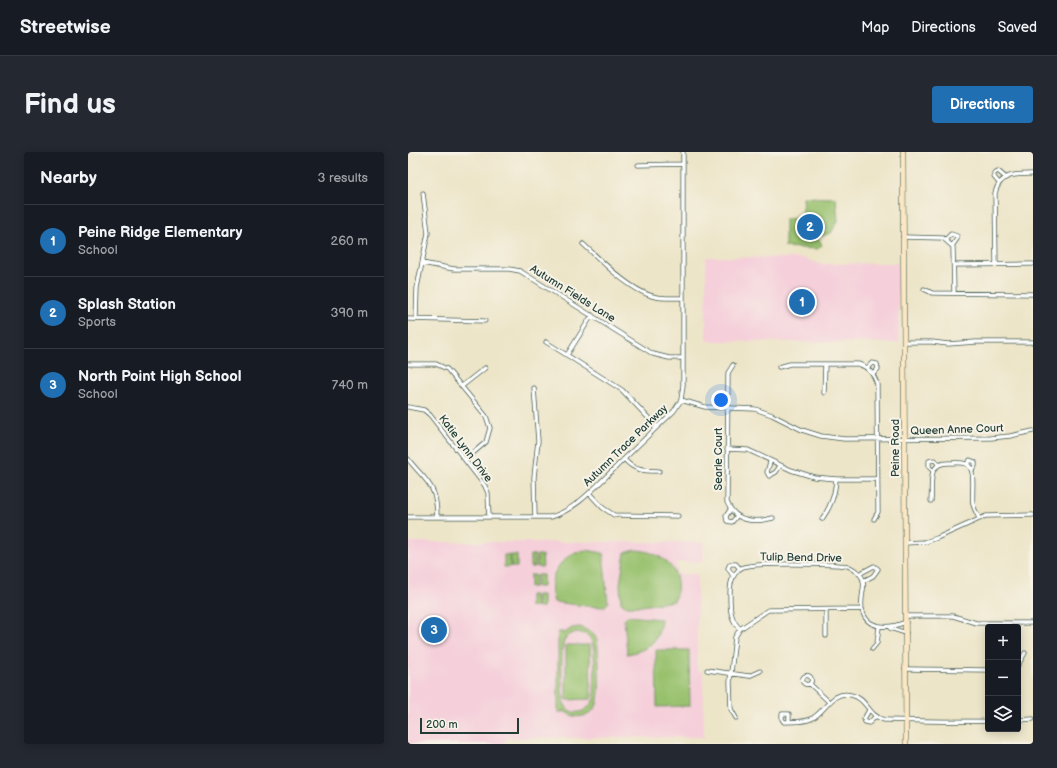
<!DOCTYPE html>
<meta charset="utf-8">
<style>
body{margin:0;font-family:"Balsamiq Sans",sans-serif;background:#242831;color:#f1f3f6}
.controls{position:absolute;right:12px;bottom:12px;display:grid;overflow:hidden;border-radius:4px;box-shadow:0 2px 10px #0003}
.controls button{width:36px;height:36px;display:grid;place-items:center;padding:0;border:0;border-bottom:1px solid #363941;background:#171b24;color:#f1f3f6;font:20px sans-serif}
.scale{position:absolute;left:12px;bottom:10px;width:99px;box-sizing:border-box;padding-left:4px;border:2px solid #1f3d34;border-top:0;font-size:11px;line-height:14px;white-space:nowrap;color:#1f3d34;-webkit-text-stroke:3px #f7f3e8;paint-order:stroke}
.you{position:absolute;left:313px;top:248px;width:14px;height:14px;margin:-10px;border:3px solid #fff;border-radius:50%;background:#1a73e8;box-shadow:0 0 0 6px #1a73e833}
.badge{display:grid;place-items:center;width:26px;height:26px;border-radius:50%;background:#1f6fb2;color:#fff;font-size:13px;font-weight:700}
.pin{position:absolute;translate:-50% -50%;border:2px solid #fff;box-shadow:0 1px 4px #0006}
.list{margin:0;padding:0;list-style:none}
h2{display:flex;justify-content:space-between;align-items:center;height:52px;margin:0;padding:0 16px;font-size:17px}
h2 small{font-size:13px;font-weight:400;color:#9ea1a6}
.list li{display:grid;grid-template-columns:26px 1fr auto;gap:12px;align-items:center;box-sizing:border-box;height:72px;padding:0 16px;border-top:1px solid #363941}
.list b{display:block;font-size:15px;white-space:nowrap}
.list p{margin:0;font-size:13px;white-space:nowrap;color:#9ea1a6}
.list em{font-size:13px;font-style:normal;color:#9ea1a6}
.icon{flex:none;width:22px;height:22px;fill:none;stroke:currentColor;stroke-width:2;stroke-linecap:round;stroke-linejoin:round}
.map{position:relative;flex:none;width:625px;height:592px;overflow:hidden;border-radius:4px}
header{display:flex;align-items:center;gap:24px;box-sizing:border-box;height:56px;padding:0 20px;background:#171b24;border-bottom:1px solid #363941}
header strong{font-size:19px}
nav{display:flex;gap:22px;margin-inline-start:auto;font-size:14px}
.intro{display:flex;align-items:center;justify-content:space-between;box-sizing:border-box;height:96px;padding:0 24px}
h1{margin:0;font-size:28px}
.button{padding:10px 18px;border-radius:4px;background:#1f6fb2;color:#fff;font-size:14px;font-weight:700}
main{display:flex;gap:24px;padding:0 24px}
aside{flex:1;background:#171b24;border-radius:4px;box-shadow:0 2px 10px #0003}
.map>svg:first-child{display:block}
</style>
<header>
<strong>Streetwise</strong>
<nav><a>Map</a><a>Directions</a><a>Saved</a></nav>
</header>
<div class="intro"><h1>Find us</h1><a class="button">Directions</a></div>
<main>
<aside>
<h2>Nearby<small>3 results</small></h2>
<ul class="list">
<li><span class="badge">1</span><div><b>Peine Ridge Elementary</b><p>School</p></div><em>260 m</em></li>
<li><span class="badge">2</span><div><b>Splash Station</b><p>Sports</p></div><em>390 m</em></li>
<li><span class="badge">3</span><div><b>North Point High School</b><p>School</p></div><em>740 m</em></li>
</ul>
</aside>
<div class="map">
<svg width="625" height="592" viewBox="0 0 625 592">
<rect width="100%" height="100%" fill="#f7f3e8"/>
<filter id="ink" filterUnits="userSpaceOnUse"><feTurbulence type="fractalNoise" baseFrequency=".025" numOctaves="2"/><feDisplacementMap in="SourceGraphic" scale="8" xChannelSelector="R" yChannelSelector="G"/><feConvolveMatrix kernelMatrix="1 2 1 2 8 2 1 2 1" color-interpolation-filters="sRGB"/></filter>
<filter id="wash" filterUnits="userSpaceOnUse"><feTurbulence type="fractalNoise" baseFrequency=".012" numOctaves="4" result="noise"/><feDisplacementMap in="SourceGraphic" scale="16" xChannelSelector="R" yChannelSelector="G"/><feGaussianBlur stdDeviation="0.9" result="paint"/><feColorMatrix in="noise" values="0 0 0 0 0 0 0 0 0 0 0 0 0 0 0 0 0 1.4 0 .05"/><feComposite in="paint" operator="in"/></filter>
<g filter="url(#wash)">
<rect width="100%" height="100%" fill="#ede5c8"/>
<path fill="#f5cfda" d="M298 105 395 106 412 112 490 111 491 191 298 189Z
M0 390H296L295 410H268L269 422H289V518L295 520 296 585 99 586 96 592H0Z"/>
<path fill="#98c16d" stroke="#5c7f50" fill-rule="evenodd" d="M395 45 428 46 430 69 423 81 410 85 414 93 409 97 377 95V67C393 67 397 60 395 45Z
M178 398 195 401 200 451 196 455 178 454 146 450C137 425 153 402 178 398Z
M226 398C253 398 279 419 266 449L234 454H217L213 451 212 432 217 401Z
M96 403H102V415H96Z
M103 403H109V415H103Z
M122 403H127V415H122Z
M129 403H134L135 415H129Z
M122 423H127V435H122Z
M129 423H135V435H129Z
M122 443H127L128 455H122Z
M129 443H135V455H129Z
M219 464 253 467C251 490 241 498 219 502L216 467Z
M172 475 185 481 189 488C191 500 193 542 189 552 187 558 182 562 175 564 167 566 161 563 155 558V560H150V480H155V482L164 476ZM169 480C174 481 179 482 182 486 189 496 186 533 186 546 182 559 163 568 156 551 153 543 153 496 156 489 159 483 163 482 169 480Z
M158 493H182L183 547 158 548Z
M248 498H281L282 554 249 555Z"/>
</g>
<g filter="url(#ink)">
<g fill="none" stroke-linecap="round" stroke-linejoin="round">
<defs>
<path id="street" d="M230 13 274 12
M591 31 586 25V21L590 19 597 25
M495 85 535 86 545 95 546 141
M538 87 543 82 549 84V87L544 94
M175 92C194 109 219 136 244 144 254 147 264 146 275 146
M14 111 46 117H101L112 119 245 202 261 206H275
M588 112 587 41C592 21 608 22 625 22
M546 113 625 112
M516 137 524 141 625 142
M0 167 77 169
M8 167 9 136 20 81 15 41
M138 190 214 238 249 275
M496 190H524L540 192 568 190H625
M159 203 184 163
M0 212H28L39 217 78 264 82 276 78 290 58 307
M325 213 320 221 319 350C327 370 346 371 365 366
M371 215 382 212H450C461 215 466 222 469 232L470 360 466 367
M459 216 464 211 469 212 470 217 465 222
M54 234 77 216
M126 236 130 289 126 325 127 365
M416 241 417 212
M273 248 297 255 347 257 364 263 394 278 413 284 436 287 583 286 602 284 625 279
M0 255 16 258 22 263 77 334 80 341 81 365
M319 297 340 298 383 318 406 325 428 327H470
M0 307C18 330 29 332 29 365
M216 307C226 319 236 319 251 319
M362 310 359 320 361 324 368 320 372 314
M559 312 562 308 567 310V314L564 318
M525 319 521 315V309L527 308 530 312
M181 341 195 356 206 363 270 364
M523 349C525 333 518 311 540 311 545 311 553 310 558 312 569 315 563 342 565 352 566 357 569 362 571 366
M322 358 318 364 319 369 324 370 328 365
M0 365H143C169 357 187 335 206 317 226 297 246 278 266 259L273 248 275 233V0
M414 367C423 354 427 343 428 327
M497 391 517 390 529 386 578 364 625 363
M451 422 466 414 470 417 465 424 455 429
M325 424 320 416 322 412H328L332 417
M498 464H545L568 471H625
M482 476 498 481
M332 477C322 467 322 457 322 443 322 433 323 423 333 416 343 410 425 412 440 414 466 427 451 437 454 457 458 479 483 476 498 470
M418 484V458
M464 497 469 491 471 475
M610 513 617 501
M497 517 580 518
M299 518 341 524 352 519
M394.5 528a4.5 4.5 0 1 1 9 0a4.5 4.5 0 1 1-9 0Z
M402 532 420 549
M461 558 456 567 457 570 461 571 467 565
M328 566 323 557 322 530 327 485 332 477 360 458 454 457
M381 568V562H374V567L376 570C385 569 394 571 403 567 418 560 423 538 443 543 459 546 459 563 476 568 511 569 545 570 580 569
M610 568 625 567"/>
<path id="secondary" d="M495 0 498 592"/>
</defs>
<use href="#street" stroke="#3e564a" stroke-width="5"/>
<use href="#secondary" stroke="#3e564a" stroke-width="6"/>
<use href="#street" stroke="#fff" stroke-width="3.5"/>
<use href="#secondary" stroke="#fbe7c3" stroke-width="5"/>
</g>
</g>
<g text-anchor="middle" stroke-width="4" stroke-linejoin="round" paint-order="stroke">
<g font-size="11" fill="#1f3d34" stroke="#f7f3e8">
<text transform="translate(165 141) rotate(32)" y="4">Autumn Fields Lane</text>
<text transform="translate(549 277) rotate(-2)" y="4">Queen Anne Court</text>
<text transform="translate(217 293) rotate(-44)" y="4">Autumn Trace Parkway</text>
<text transform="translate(58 296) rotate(53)" y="4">Katie Lynn Drive</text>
<text transform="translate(487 296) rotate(-90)" y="4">Peine Road</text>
<text transform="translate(310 307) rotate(-90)" y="4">Searle Court</text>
<text transform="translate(393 405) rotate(1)" y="4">Tulip Bend Drive</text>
</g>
</g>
</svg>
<div class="controls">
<button>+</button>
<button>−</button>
<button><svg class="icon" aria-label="layers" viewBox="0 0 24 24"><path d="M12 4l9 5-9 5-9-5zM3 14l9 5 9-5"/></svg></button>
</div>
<div class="scale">200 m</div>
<div class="you"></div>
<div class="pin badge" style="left:394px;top:150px">1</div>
<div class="pin badge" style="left:402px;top:75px">2</div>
<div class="pin badge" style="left:26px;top:478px">3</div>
</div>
</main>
